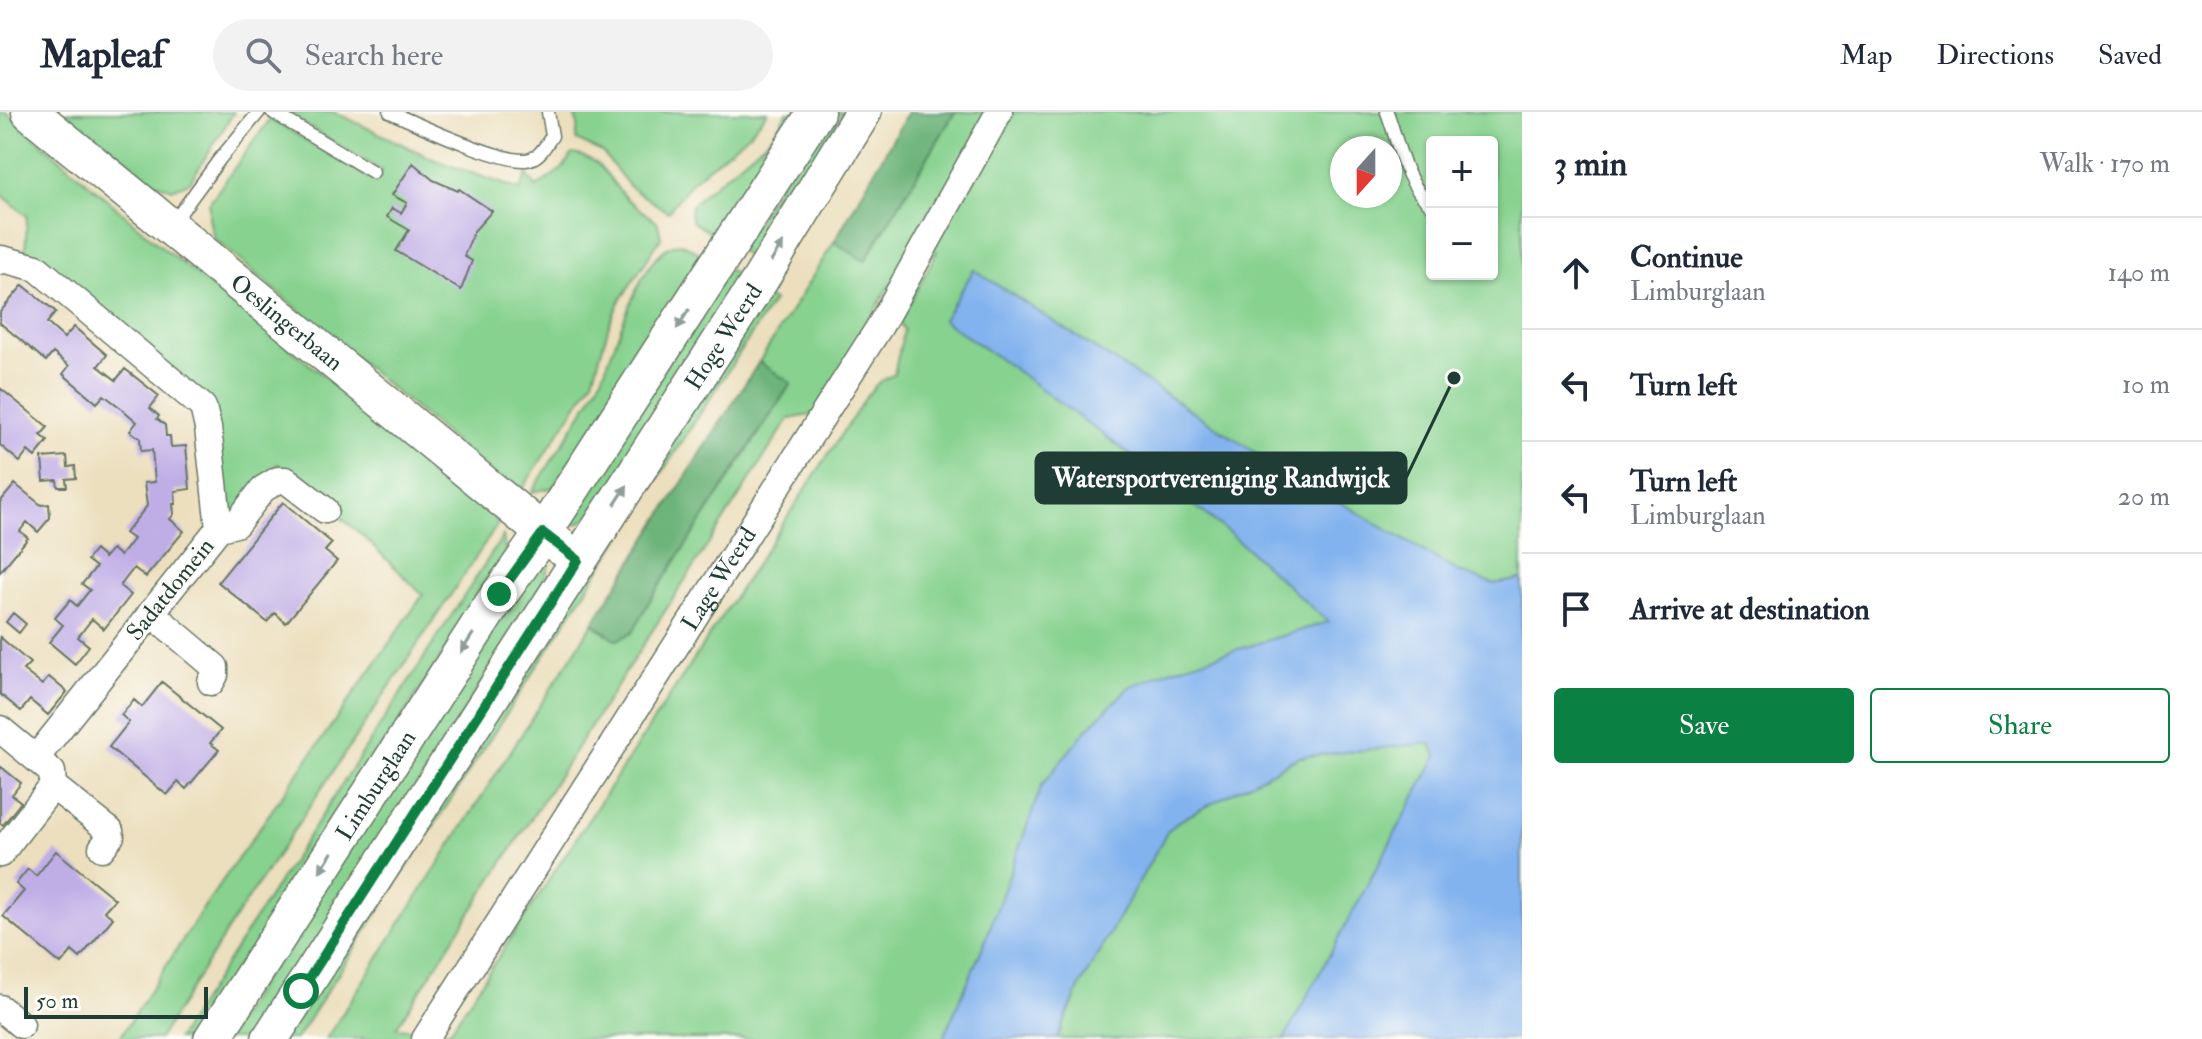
<!DOCTYPE html>
<meta charset="utf-8">
<style>
body{margin:0;font-family:"IM FELL Double Pica",serif;background:#f2f2f3;color:#1f2937}
.controls{position:absolute;right:24px;top:24px;display:grid;overflow:hidden;border-radius:8px;box-shadow:0 2px 6px #0004}
.controls button{width:72px;height:72px;display:grid;place-items:center;padding:0;border:0;border-bottom:2px solid #e0e1e3;background:#fff;color:#1f2937;font:40px sans-serif}
.compass{position:absolute;left:1330px;top:24px;width:72px;height:72px;border-radius:50%;background:#fff;box-shadow:0 2px 6px #0004;rotate:201deg}
.scale{position:absolute;left:24px;bottom:20px;width:184px;box-sizing:border-box;padding-left:8px;border:4px solid #1f3d34;border-top:0;font-size:22px;line-height:28px;white-space:nowrap;color:#1f3d34;-webkit-text-stroke:6px #fdfcf7;paint-order:stroke}
.stop{position:absolute;width:24px;height:24px;margin:-18px;border:6px solid #0b8043;border-radius:50%;background:#fff}
.stop.end{background:#0b8043;border-color:#fff;box-shadow:0 2px 8px #0008}
.list{margin:0;padding:0;list-style:none}
h2{display:flex;justify-content:space-between;align-items:center;height:104px;margin:0;padding:0 32px;font-size:34px}
h2 small{font-size:26px;font-weight:400;color:#747a83}
.list li{display:grid;grid-template-columns:52px 1fr auto;gap:24px;align-items:center;box-sizing:border-box;height:112px;padding:0 32px;border-top:2px solid #e0e1e3}
.list b{display:block;font-size:30px;white-space:nowrap}
.list p{margin:0;font-size:26px;white-space:nowrap;color:#747a83}
.list em{font-size:26px;font-style:normal;color:#747a83}
.actions{display:flex;gap:16px;padding:24px 32px}
.actions a{flex:1;padding:18px 0;border:2px solid #0b8043;border-radius:8px;text-align:center;font-size:28px;color:#0b8043}
.actions .main{background:#0b8043;color:#fff}
.icon{flex:none;width:44px;height:44px;fill:none;stroke:currentColor;stroke-width:2;stroke-linecap:round;stroke-linejoin:round}
.map{position:relative;flex:none;width:1522px;height:927px;overflow:hidden}
header{display:flex;align-items:center;gap:48px;box-sizing:border-box;height:112px;padding:0 40px;background:#fff;border-bottom:2px solid #e0e1e3}
header strong{font-size:38px}
nav{display:flex;gap:44px;margin-inline-start:auto;font-size:28px}
.search{width:560px;height:72px;background:#f2f2f3;display:flex;align-items:center;gap:20px;box-sizing:border-box;padding:0 28px;border-radius:44px;color:#747a83;font-size:30px}
main{display:flex}
aside{flex:1;background:#fff}
.map>svg:first-child{display:block}
</style>
<header>
<strong>Mapleaf</strong>
<div class="search"><svg class="icon" aria-label="search" viewBox="0 0 24 24"><circle cx="10" cy="10" r="6"/><path d="M15 15l6 6"/></svg>Search here</div>
<nav><a>Map</a><a>Directions</a><a>Saved</a></nav>
</header>
<main>
<div class="map">
<svg width="1522" height="927" viewBox="0 0 1522 927">
<rect width="100%" height="100%" fill="#fdfcf7"/>
<filter id="ink" filterUnits="userSpaceOnUse"><feTurbulence type="fractalNoise" baseFrequency=".0125" numOctaves="2"/><feDisplacementMap in="SourceGraphic" scale="16" xChannelSelector="R" yChannelSelector="G"/><feConvolveMatrix kernelMatrix="1 2 1 2 8 2 1 2 1" color-interpolation-filters="sRGB"/></filter>
<filter id="wash" filterUnits="userSpaceOnUse"><feTurbulence type="fractalNoise" baseFrequency=".006" numOctaves="4" result="noise"/><feDisplacementMap in="SourceGraphic" scale="32" xChannelSelector="R" yChannelSelector="G"/><feGaussianBlur stdDeviation="1.8" result="paint"/><feColorMatrix in="noise" values="0 0 0 0 0 0 0 0 0 0 0 0 0 0 0 0 0 1.4 0 .05"/><feComposite in="paint" operator="in"/></filter>
<g filter="url(#wash)">
<rect width="100%" height="100%" fill="#ecdfbe"/>
<path fill="#87d28f" stroke="#538862" stroke-width="2" fill-rule="evenodd" d="M0 0H6L162 135 486 393 498 412 230 814 159 927H119L204 795 423 483 364 425 278 352 235 399 228 396 212 292 25 144 27 104 0 81Z
M54 0H234L190 70 172 77 152 69 102 28Z
M284 0H334L435 48 520 78 527 62 536 75 562 57 572 42C604 46 606 66 626 86 636 95 648 103 658 111L661 126 619 190 609 213 593 268 521 379 489 359 214 126 209 107V91L270 7 376 70 382 59Z
M573 0H768L749 22 691 70 668 100 631 76 602 40 576 28 578 13Z
M787 0H808L724 129 693 110 690 102 692 93 702 83 773 23Z
M825 0H843L762 153 738 138Z
M955 0H1522V467L1494 472 1459 460 1261 344 974 158 943 208 1010 254 1136 347 1233 424 1329 510 1170 558 984 832 943 927H326L593 511 606 522 632 521 649 490 791 272 759 250 834 130 866 148ZM1432 30H1492V162H1432ZM1342 36H1390V84H1342ZM938 138 899 211 904 218 894 262 878 271 868 282 449 920 396 916 789 307 816 302 889 174Z
M681 131 712 148 552 376 532 380C554 345 577 311 597 275 615 245 638 134 681 131Z
M726 156 750 171 591 405 577 412 565 411Z
M760 181 773 189 296 927H278Z
M503 424 505 436 502 449 196 927H177Z
M538 443 547 446 549 452 544 469 262 927H225Z
M1430 631 1438 643 1284 927H1057L1080 874 1167 719 1176 710 1299 645Z"/>
<path fill="#6db47a" stroke="#467857" stroke-width="2" d="M908 0H955L865 149 834 130Z
M759 250 791 271 649 490 632 521 617 528 593 511Z"/>
<path fill="#83b3ee" stroke="#517891" stroke-width="2" d="M974 158 1261 344 1459 460 1494 472 1522 467V927H1284L1437 644 1430 631 1299 645 1177 710 1167 720 1080 874 1057 927H943L984 832 1042 673 1086 618 1129 575 1170 558 1328 510 1233 424 1136 347 1010 254 943 208Z"/>
<g id="blocks">
<path fill="#bfade6" d="M413 51 433 68 458 79 459 77 492 99 474 119 464 144 472 149 461 178 396 139 409 118 387 105 392 96 401 101 407 91 392 83Z
M23 173 56 200 47 211 64 226 74 215 107 243 98 254 116 268 125 257 159 284 150 296 159 304 157 307 165 313 166 324H170L171 335 186 334 190 377 175 379 176 392H173L174 402 170 407 184 419 146 465 134 456 120 474 131 483 104 517 92 507 78 525 89 534 75 552 49 530 63 513 55 506 70 488 77 494 90 478 82 472 96 455 87 448 95 438 104 446 112 437 120 444 133 427 125 421 147 394 144 371 155 370 152 338 141 339 140 326 130 319 137 310 121 296 104 283 97 291 63 262 69 254 53 241 46 249 0 211V200Z
M0 276 48 315 41 323 48 329 35 345 28 339 20 350 0 333Z
M67 344 68 355 75 354 76 366 66 367 67 375H58L57 368 44 369 42 346Z
M15 372 41 393 49 392 50 406 38 420 27 410 20 419 28 426 0 460V390Z
M283 390 332 431 325 439 337 449 286 511 275 501 267 510 218 470Z
M13 501 26 512 19 521 6 510Z
M0 525 30 551 23 558 42 573 49 565 67 580 48 603 30 588 21 599 0 582Z
M162 570 221 618 210 631 219 638 186 677 178 670 167 683 109 635 129 610 121 603 134 588 142 595Z
M0 654 21 671 12 683 21 690 3 713 0 711Z
M56 739 115 787 104 799 113 806 80 846 72 839 61 852 3 804 24 779 16 772 28 757 36 764Z"/>
</g>
</g>
<g filter="url(#ink)">
<use href="#blocks" fill-opacity="0" stroke="#677664" stroke-width="2"/>
<g fill="none" stroke-linecap="round" stroke-linejoin="round">
<defs>
<path id="lane" d="M272 0 373 60
M390 0C417 12 499 50 526 48 539 47 545 34 552 24L548 0
M1387 0C1399 32 1404 71 1432 94
M173 111 219 48 259 0"/>
<g id="street">
<path d="M0 149 2 147 37 156 203 295 208 316 219 416 36 646"/>
<path d="M219 416 236 412 263 377 278 368H286L325 398"/>
<path d="M151 501 215 555V563L211 570"/>
<path d="M0 617 52 660 53 674 0 742"/>
<path d="M53 674 110 719 111 724 102 736"/>
<path d="M0 896 21 913"/>
<path id="s1" d="M425 927 880 214 999 0"/>
</g>
<g id="secondary">
<path id="s2" d="M30 0 561 435"/>
<path id="s3" d="M212 927 492 493 543 421 816 0"/>
<path id="s4" d="M270 927 760 168 863 0"/>
</g>
</defs>
<use href="#lane" stroke="#677664" stroke-width="15"/>
<use href="#street" stroke="#677664" stroke-width="29"/>
<use href="#secondary" stroke="#677664" stroke-width="39"/>
<use href="#lane" stroke="#fff" stroke-width="12"/>
<use href="#street" stroke="#fff" stroke-width="26"/>
<use href="#secondary" stroke="#fff" stroke-width="36"/>
</g>
<defs><path id="oneway-solid" d="M-6-.8H1V-3.2L6.5 0L1 3.2V.8H-6Z" transform="scale(2)"/></defs>
<g fill="#8f9e9a">
<use href="#oneway-solid" transform="translate(777 140) rotate(-58)"/>
<use href="#oneway-solid" transform="translate(683 207) rotate(123)"/>
<use href="#oneway-solid" transform="translate(621 383) rotate(-57)"/>
<use href="#oneway-solid" transform="translate(467 531) rotate(123)"/>
<use href="#oneway-solid" transform="translate(326 750) rotate(123)"/>
</g>
</g>
<g fill="none" stroke-linecap="round" stroke-linejoin="round" filter="url(#ink)">
<path stroke="#0b8043" stroke-width="10" d="M301 879 578 448 543 421 499 482"/>
</g>
<g text-anchor="middle" stroke-width="6" stroke-linejoin="round" paint-order="stroke">
<g font-size="24" fill="#1f3d34" stroke="#fdfcf7">
<text dy="8" stroke="none"><textPath href="#s2" startOffset="332">Oeslingerbaan</textPath></text>
<text dy="8" stroke="none"><textPath href="#s4" startOffset="836">Hoge Weerd</textPath></text>
<text dy="8" stroke="none"><textPath href="#s1" startOffset="546">Lage Weerd</textPath></text>
<text transform="translate(170 477) rotate(-51)" y="8">Sadatdomein</text>
<text dy="8" stroke="none"><textPath href="#s3" startOffset="302">Limburglaan</textPath></text>
</g>
</g>
<path fill="none" stroke="#1f3d34" stroke-width="3" d="M1454 266L1406 366"/>
<circle fill="#1f3d34" stroke="#fdfcf7" stroke-width="3" cx="1454" cy="266" r="8"/>
<rect fill="#1f3d34" stroke="#1f3d34" stroke-width="3" x="1036" y="341" width="370" height="50" rx="8"/>
<g font-size="26" text-anchor="middle" font-weight="bold" fill="#fff">
<text x="1221" y="375">Watersportvereniging Randwijck</text>
</g>
</svg>
<div class="controls">
<button>+</button>
<button>−</button>
</div>
<svg class="compass" viewBox="-18 -18 36 36"><path d="M0-13l5 13h-10z" fill="#e53935"/><path d="M0 13l5-13h-10z" fill="#747a83"/></svg>
<div class="scale">50 m</div>
<div class="stop" style="left:301px;top:879px"></div>
<div class="stop end" style="left:499px;top:482px"></div>
</div>
<aside>
<h2>3 min<small>Walk · 170 m</small></h2>
<ul class="list">
<li><svg class="icon" aria-label="ahead" viewBox="0 0 24 24"><path d="M12 20V5M6 11l6-6 6 6"/></svg><div><b>Continue</b><p>Limburglaan</p></div><em>140 m</em></li>
<li><svg class="icon" aria-label="left" viewBox="0 0 24 24"><path d="M17 20v-9H6M10 6l-5 5 5 5"/></svg><div><b>Turn left</b></div><em>10 m</em></li>
<li><svg class="icon" aria-label="left" viewBox="0 0 24 24"><path d="M17 20v-9H6M10 6l-5 5 5 5"/></svg><div><b>Turn left</b><p>Limburglaan</p></div><em>20 m</em></li>
<li><svg class="icon" aria-label="arrive" viewBox="0 0 24 24"><path d="M6 21V4h12l-3 4 3 4H6"/></svg><div><b>Arrive at destination</b></div></li>
</ul>
<div class="actions"><a class="main">Save</a><a>Share</a></div>
</aside>
</main>
